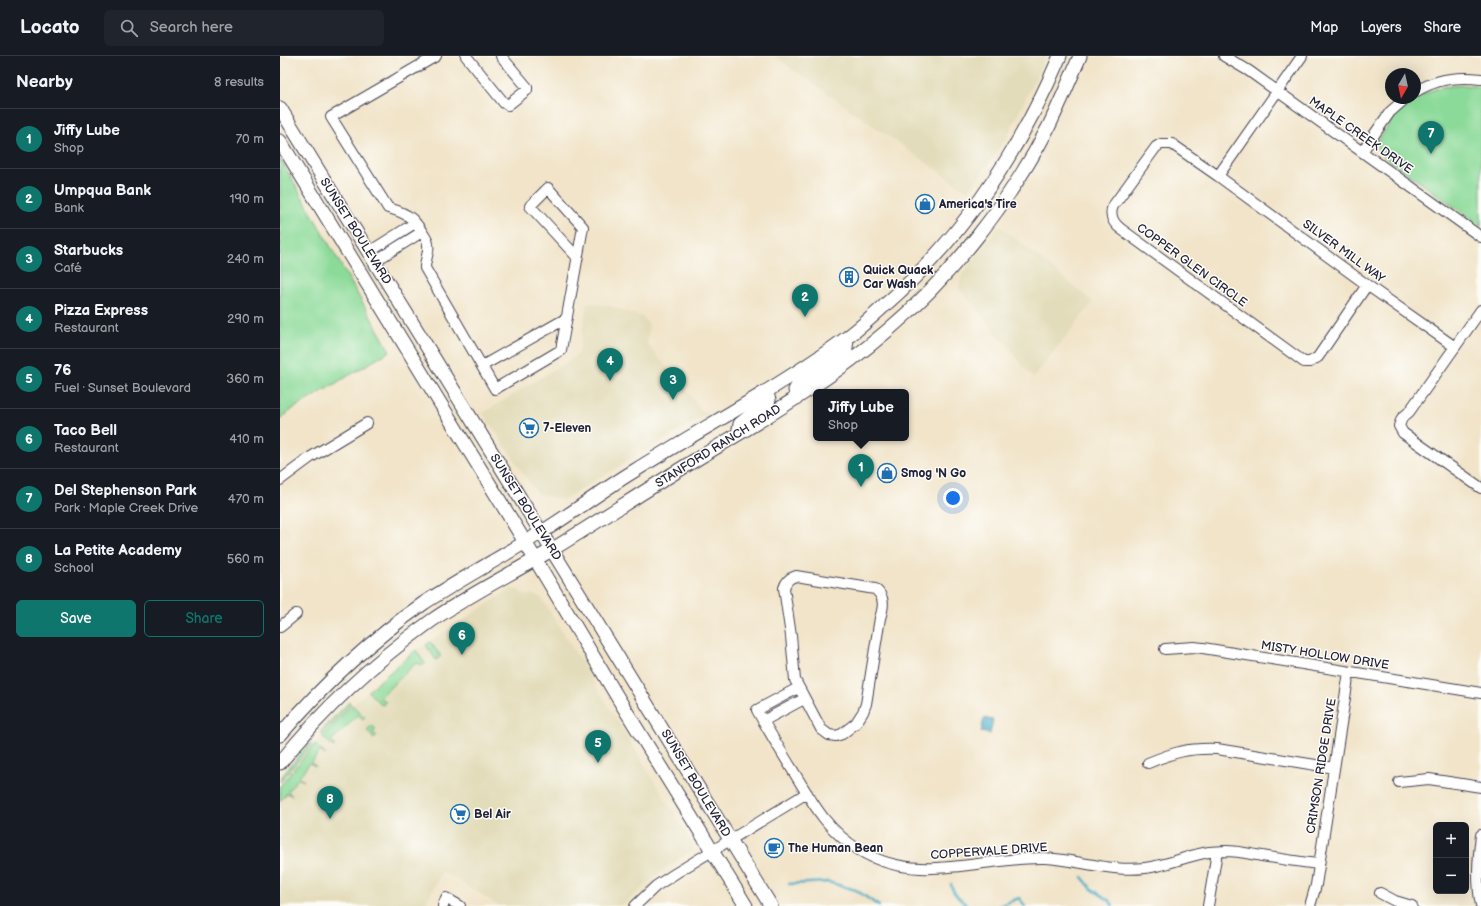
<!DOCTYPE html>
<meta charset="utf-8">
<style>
body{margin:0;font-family:"Balsamiq Sans",sans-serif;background:#20242c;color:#f1f3f6}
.controls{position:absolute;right:12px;bottom:12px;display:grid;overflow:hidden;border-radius:6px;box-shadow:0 4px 16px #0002}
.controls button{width:36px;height:36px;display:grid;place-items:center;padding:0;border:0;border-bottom:1px solid #363941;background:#171b24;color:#f1f3f6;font:20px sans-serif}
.compass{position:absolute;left:1105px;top:12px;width:36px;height:36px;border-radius:50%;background:#171b24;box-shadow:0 4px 16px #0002;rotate:189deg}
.you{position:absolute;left:673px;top:442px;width:14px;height:14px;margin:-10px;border:3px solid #fff;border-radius:50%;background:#1a73e8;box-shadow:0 0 0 6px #1a73e833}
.badge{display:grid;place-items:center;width:26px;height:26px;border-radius:50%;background:#0f766e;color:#fff;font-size:13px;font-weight:700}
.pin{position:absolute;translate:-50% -33px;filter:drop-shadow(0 1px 2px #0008)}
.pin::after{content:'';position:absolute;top:21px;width:14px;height:12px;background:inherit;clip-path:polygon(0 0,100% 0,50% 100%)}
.popup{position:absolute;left:533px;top:333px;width:96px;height:52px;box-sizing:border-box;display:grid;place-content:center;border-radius:6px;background:#171b24;filter:drop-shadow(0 1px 3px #0005);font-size:13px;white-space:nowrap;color:#9ea1a6}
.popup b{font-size:15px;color:#f1f3f6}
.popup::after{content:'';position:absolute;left:50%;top:100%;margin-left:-8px;border:8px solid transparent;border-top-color:#171b24}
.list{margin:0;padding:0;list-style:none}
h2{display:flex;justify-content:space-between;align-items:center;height:52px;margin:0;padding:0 16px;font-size:17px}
h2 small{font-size:13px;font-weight:400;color:#9ea1a6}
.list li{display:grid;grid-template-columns:26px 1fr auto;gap:12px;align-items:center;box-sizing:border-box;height:60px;padding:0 16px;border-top:1px solid #363941}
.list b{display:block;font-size:15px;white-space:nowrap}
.list p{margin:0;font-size:13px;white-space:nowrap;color:#9ea1a6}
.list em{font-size:13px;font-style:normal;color:#9ea1a6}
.actions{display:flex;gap:8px;padding:12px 16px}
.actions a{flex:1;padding:9px 0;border:1px solid #0f766e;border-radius:6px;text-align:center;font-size:14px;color:#0f766e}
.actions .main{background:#0f766e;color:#fff}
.icon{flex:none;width:22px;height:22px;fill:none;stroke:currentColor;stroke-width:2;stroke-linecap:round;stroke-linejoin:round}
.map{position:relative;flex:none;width:1201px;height:850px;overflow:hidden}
header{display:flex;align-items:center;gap:24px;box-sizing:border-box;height:56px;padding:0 20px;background:#171b24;border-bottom:1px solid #363941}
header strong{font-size:19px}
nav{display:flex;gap:22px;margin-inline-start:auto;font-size:14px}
.search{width:280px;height:36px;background:#20242c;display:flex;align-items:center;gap:10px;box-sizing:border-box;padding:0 14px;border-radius:6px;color:#9ea1a6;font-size:15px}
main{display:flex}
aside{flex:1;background:#171b24}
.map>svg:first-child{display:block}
</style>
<header>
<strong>Locato</strong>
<div class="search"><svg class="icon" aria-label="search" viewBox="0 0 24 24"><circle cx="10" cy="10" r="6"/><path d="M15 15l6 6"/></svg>Search here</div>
<nav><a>Map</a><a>Layers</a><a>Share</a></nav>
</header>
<main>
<aside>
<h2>Nearby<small>8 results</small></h2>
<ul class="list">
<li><span class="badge">1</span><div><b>Jiffy Lube</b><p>Shop</p></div><em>70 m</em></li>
<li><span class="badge">2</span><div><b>Umpqua Bank</b><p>Bank</p></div><em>190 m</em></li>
<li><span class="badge">3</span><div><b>Starbucks</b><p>Café</p></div><em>240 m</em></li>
<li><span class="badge">4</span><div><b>Pizza Express</b><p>Restaurant</p></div><em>290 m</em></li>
<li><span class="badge">5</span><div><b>76</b><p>Fuel · Sunset Boulevard</p></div><em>360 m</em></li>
<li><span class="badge">6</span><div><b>Taco Bell</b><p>Restaurant</p></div><em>410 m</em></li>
<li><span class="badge">7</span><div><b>Del Stephenson Park</b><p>Park · Maple Creek Drive</p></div><em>470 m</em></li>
<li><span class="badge">8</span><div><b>La Petite Academy</b><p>School</p></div><em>560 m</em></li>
</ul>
<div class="actions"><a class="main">Save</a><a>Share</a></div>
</aside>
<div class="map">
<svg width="1201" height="850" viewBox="0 0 1201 850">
<rect width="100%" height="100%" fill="#fdfcf7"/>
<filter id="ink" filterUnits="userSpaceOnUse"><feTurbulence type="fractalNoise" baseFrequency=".025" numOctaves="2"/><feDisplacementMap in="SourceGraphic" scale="8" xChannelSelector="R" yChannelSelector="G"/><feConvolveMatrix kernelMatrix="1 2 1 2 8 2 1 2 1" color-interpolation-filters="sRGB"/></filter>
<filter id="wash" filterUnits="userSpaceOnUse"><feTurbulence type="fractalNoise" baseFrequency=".012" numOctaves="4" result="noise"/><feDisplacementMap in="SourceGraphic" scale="16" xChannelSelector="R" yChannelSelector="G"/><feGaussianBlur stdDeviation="0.9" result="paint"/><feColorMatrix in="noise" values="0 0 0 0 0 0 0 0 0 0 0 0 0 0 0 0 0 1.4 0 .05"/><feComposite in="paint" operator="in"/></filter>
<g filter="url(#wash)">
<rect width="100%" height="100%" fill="#f1e4c9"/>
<path fill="#e3dcba" d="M494 0H766L726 83 688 136Z
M720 170 813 246 753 322 742 309 728 289 721 283 679 232 682 219Z
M307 246 330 250 363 261 369 269 367 288 391 316 399 323 421 354 429 357 283 444 257 438 203 357 299 298Z
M231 533 240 535 241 538 249 540 250 538 261 541 413 788V793L409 797 384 813 341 850H220L162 815 145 850H0V730L35 688 72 649 99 625 136 594Z"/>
<path fill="#8bda99" stroke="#567e6a" d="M1184 29 1201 31V170L1102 99 1098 94V85L1114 61 1124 51 1134 43 1153 34 1160 31Z
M0 102 110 295 11 354 0 364Z
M150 586 161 600 156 604 146 589Z
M136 594 145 608 143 609 136 607 99 642 106 645 103 649 100 648 88 635Z
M69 646 71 648 42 677 40 676Z
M72 649 85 661 83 663 78 659 51 685 55 689 53 691 42 680Z
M92 669 96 674 93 676 97 680 94 683 87 674Z
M30 686 32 688 0 726V723L2 720Z
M35 688 46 699 40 695 32 706 36 711 30 707 19 720 24 725 18 722 8 735 12 740 7 737 0 745V730L33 690H35Z"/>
<path fill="#49acc8" stroke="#366782" d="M704 662 713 664 710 678 701 676Z"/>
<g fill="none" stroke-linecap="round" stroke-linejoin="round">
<path stroke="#49acc8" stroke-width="2.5" d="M802 821 812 833 830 845 833 850
M509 828 548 826 576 834 599 850
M671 828C673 839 680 845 690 850
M719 850 739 842 745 850"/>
</g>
</g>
<g filter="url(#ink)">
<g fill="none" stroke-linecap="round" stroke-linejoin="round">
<defs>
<path id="minor" d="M156 0 51 61 108 152C131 158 135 164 147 184 151 194 145 202 145 212L215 333 281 294 303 171 268 132 250 150 297 201
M186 0 224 47 228 49 247 34V31L221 0
M944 0 969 15 1201 181
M1135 36C1155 23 1178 20 1201 23
M1082 96 1110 56 1126 42
M938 120 1022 0
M89 196 135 167
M95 205 142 176
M1087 229 1038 301 1030 306H1024L841 173C833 167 829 159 833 150L876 91 881 88H892L938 120 1087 229 1175 291
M1201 254 1129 356 1122 362 1119 370 1123 377 1201 432
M202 310 287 262
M0 424 31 401 87 367
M516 520 595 533C605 541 604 550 600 562L586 648 583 656 576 667 562 678 556 680 549 679 541 673 515 624 511 580 504 532C506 525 509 522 516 520Z
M0 571 16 558
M885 593 914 591 923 592 1201 637
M518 632 477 654C489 676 502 697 515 718 534 749 547 774 579 794 639 831 702 800 765 802 799 804 831 816 865 812 885 810 904 801 924 797 931 795 939 796 946 795 958 795 970 798 982 800 1001 803 1020 806 1039 808
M483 665 524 643
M868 707C895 696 907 692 937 693L1054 712
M1119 726 1149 723 1201 731
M1201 779C1198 803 1196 825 1201 849
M1100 837 1115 845 1132 850
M163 850 166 842 180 850
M355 850 376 830 396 817 527 737
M928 850 937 796
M1030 850 1036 829 1069 616"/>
<path id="major" d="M0 52 491 850
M0 85 245 486 338 642 466 850
M517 342 515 334 518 329 563 297 566 292 567 282
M458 378 460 368 487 347 489 344 486 335
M0 679C42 630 91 584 144 547 181 523 220 502 257 479 290 459 321 435 354 415 424 371 498 332 565 283 579 273 592 261 605 249 683 181 740 94 780 0
M0 707C43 653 95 605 151 565 190 538 233 517 273 493 322 463 369 432 417 403 483 363 549 325 607 275 671 221 731 144 769 70 780 47 790 24 800 0"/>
</defs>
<use href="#minor" stroke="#413f50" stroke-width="12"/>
<use href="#major" stroke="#413f50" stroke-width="15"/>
<use href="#minor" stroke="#fff" stroke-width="10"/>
<use href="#major" stroke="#fff" stroke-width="13"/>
</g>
</g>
<defs>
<symbol id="shop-ring" viewBox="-11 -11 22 22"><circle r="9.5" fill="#fdfcf7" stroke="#1f6fb2" stroke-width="1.5"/><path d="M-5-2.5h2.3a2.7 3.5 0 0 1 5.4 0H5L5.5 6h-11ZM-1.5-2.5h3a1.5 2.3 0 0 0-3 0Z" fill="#1f6fb2"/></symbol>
<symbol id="building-ring" viewBox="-11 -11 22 22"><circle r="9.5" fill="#fdfcf7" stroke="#1f6fb2" stroke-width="1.5"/><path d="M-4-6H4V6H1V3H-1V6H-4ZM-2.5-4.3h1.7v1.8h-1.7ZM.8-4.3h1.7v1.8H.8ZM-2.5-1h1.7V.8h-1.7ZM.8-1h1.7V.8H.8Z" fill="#1f6fb2"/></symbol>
<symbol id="supermarket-ring" viewBox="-11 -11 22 22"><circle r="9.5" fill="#fdfcf7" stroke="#1f6fb2" stroke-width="1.5"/><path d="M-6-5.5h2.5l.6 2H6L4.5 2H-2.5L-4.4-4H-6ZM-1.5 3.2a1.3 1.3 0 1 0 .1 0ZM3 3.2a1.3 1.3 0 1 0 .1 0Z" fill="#1f6fb2"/></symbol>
<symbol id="cafe-ring" viewBox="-11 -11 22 22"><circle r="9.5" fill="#fdfcf7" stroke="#1f6fb2" stroke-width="1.5"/><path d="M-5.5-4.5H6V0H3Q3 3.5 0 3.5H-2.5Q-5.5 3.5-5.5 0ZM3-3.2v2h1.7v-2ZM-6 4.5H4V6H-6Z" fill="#1f6fb2"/></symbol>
</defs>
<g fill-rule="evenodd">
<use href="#shop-ring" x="634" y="137" width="22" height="22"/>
<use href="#building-ring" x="558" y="210" width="22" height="22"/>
<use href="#supermarket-ring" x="238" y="361" width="22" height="22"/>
<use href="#shop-ring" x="596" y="406" width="22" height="22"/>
<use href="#supermarket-ring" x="169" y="747" width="22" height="22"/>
<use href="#cafe-ring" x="483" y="781" width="22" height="22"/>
</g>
<g text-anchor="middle" stroke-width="3" stroke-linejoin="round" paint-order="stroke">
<g font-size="12" fill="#22223b" stroke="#fdfcf7">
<text transform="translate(1081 79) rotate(35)" y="4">MAPLE CREEK DRIVE</text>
<text transform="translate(76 175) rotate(58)" y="4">SUNSET BOULEVARD</text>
<text transform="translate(1064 195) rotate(36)" y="4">SILVER MILL WAY</text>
<text transform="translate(912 209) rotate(36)" y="4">COPPER GLEN CIRCLE</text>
<text transform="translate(438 390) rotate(-32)" y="4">STANFORD RANCH ROAD</text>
<text transform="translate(246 451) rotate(58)" y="4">SUNSET BOULEVARD</text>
<text transform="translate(1045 599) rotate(9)" y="4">MISTY HOLLOW DRIVE</text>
<text transform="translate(1041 710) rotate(-81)" y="4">CRIMSON RIDGE DRIVE</text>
<text transform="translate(416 727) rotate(59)" y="4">SUNSET BOULEVARD</text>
<text transform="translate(709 795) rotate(-4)" y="4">COPPERVALE DRIVE</text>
</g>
<g font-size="12" font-weight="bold" fill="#22223b" stroke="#fdfcf7" text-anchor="start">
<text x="659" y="152">America's Tire</text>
<text x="583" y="218">Quick Quack<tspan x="583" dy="14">Car Wash</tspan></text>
<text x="263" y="376">7-Eleven</text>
<text x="621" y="421">Smog 'N Go</text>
<text x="194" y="762">Bel Air</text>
<text x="508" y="796">The Human Bean</text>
</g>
</g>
</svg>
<div class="controls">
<button>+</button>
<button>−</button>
</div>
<svg class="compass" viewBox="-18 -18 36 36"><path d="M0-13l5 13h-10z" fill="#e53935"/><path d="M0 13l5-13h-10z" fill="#9ea1a6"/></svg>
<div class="you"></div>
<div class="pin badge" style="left:581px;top:431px">1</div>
<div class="popup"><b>Jiffy Lube</b>Shop</div>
<div class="pin badge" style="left:525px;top:261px">2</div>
<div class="pin badge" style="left:393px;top:344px">3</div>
<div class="pin badge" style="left:330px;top:325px">4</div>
<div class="pin badge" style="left:318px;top:707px">5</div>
<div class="pin badge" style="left:182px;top:599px">6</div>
<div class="pin badge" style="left:1151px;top:98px">7</div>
<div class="pin badge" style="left:50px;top:763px">8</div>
</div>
</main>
